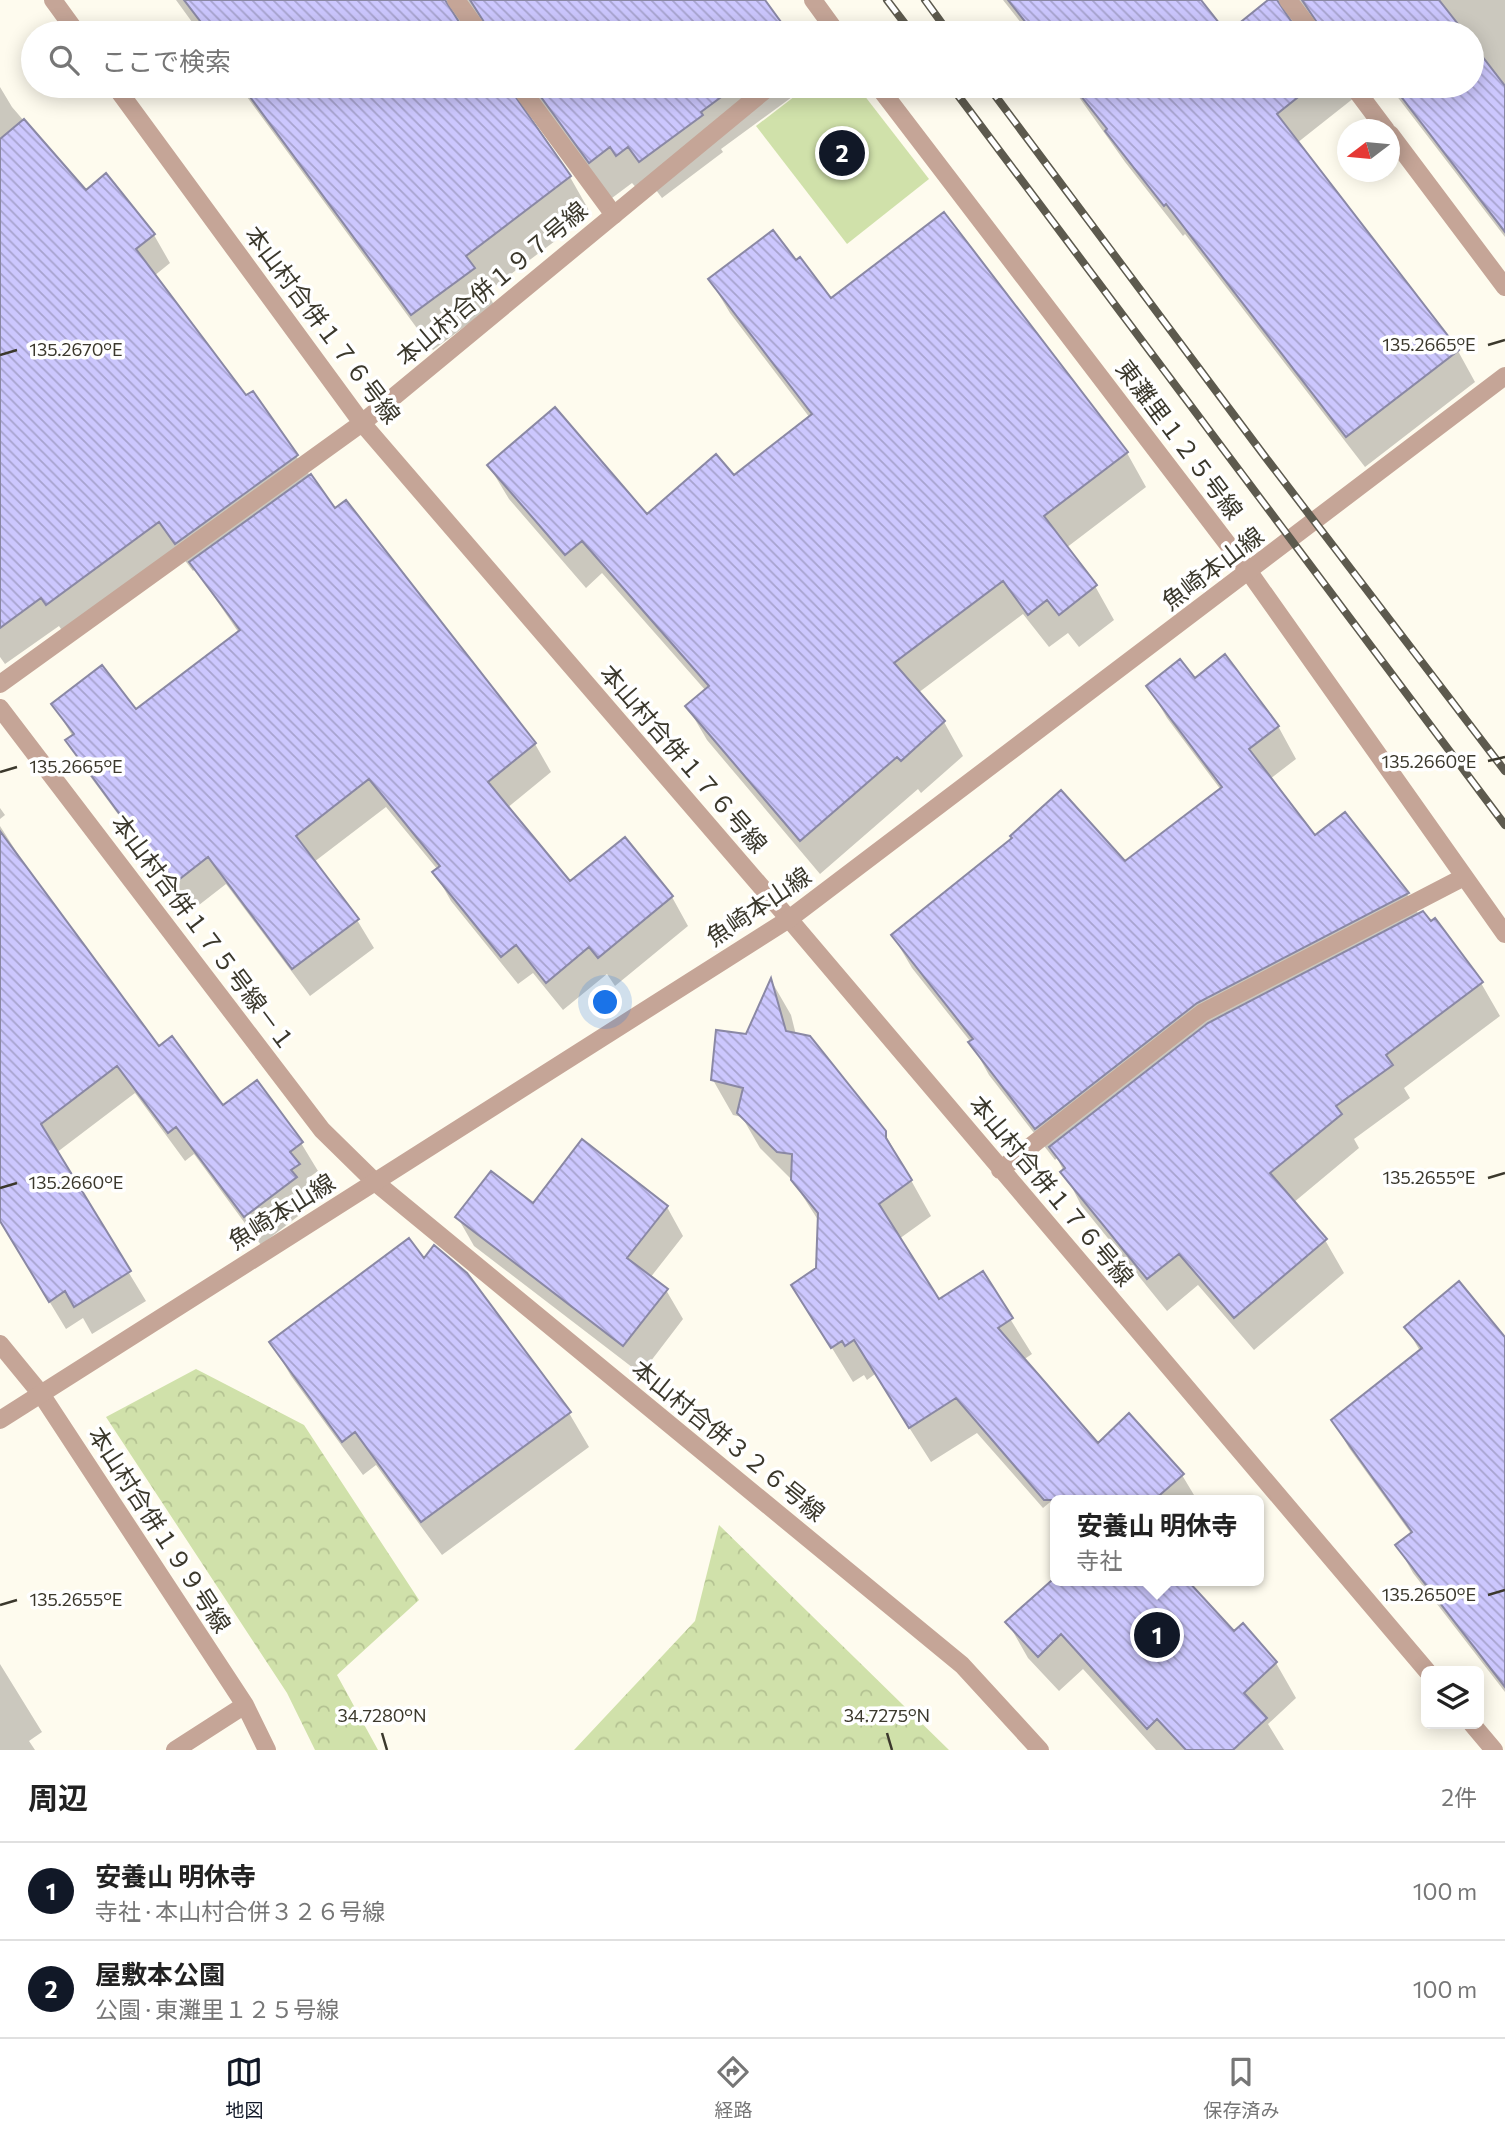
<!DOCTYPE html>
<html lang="ja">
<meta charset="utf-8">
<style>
body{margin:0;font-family:Commissioner,"Noto Sans JP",sans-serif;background:#f6f6f6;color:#222}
.controls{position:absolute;right:21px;bottom:21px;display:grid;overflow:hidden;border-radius:10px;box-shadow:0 4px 18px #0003}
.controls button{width:63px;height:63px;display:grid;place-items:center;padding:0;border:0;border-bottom:2px solid #e0e0e0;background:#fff;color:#222;font:35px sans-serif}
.compass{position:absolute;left:1337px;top:119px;width:63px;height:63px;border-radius:50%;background:#fff;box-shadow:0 4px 18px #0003;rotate:254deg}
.you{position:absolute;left:606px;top:1003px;width:24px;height:24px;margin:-18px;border:5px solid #fff;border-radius:50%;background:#1a73e8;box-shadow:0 0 0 10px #1a73e833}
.badge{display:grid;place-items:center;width:46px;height:46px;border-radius:50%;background:#111827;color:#fff;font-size:23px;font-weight:700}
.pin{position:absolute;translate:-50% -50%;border:4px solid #fff;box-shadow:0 2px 7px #0006}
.popup{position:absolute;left:1050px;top:1495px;width:214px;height:91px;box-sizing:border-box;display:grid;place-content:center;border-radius:10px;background:#fff;filter:drop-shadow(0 2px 5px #0005);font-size:23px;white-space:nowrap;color:#767676}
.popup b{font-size:26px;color:#222}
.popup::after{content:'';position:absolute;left:50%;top:100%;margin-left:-14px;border:14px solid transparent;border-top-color:#fff}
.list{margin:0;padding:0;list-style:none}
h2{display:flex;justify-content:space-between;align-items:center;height:91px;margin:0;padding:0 28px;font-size:30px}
h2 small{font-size:23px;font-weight:400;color:#767676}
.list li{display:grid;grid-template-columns:46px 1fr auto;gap:21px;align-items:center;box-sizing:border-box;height:98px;padding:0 28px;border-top:2px solid #e0e0e0}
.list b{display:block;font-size:26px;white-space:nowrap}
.list p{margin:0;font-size:23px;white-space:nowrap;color:#767676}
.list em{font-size:23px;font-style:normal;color:#767676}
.icon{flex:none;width:38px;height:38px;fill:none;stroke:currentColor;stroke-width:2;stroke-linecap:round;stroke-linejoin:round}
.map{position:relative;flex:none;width:1505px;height:1750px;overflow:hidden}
.search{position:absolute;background:#fff;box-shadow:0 4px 18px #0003;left:21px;right:21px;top:21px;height:77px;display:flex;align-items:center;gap:18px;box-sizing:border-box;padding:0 24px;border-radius:38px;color:#767676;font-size:26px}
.sheet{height:287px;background:#fff}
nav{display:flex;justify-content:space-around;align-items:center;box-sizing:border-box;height:98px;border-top:2px solid #e0e0e0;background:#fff;font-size:19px;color:#767676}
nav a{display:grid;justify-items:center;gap:4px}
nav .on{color:#111827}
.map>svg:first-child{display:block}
</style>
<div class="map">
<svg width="1505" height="1750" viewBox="0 0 1505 1750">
<defs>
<pattern id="forest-crowns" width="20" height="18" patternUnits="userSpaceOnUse" patternTransform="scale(1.75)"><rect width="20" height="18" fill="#d0e1aa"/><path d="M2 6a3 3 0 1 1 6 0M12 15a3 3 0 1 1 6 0" fill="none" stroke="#b4c292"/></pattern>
<pattern id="building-back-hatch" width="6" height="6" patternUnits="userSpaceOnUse" patternTransform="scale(1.75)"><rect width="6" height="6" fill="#ccc7fe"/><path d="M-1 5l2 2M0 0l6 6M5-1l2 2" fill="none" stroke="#a7a3ce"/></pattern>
</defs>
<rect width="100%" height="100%" fill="#fefbee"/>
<path fill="url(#forest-crowns)" d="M196 1369 304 1425 419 1600 337 1675 378 1750H315L287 1693 106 1417Z
M719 1525 949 1750H574L695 1621Z"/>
<path fill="#d0e1aa" d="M808 86H857L929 179 847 244 756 126Z"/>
<path fill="#0003" d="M176 0H763L787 33H490L477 25 466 33H200Z
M1003 0H1199L1225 33H1029Z
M1271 0H1505V237L1389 86H1472V33H1324L1317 24 1306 19 1295 26 1297 33H1229Z
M239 86H807L721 149 723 152 662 198 650 182 639 191 632 183 612 198 534 113 529 121 570 177 591 214 487 292 494 305 433 350Z
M1071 86H1369L1297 143 1458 351 1475 382 1365 467 1185 234 1183 236 1125 162Z
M0 87 12 107 85 192 154 235 170 263 154 276 246 398 296 456 335 511 535 744 551 772 507 808 570 884 625 839 672 897 688 926 615 986 607 974 563 1010 533 973 518 984 451 901 435 873 438 870 386 807 314 862 357 920 374 948 310 996 226 884 190 912 84 768 67 740 73 737 53 704 136 712 239 633 195 569 193 571 176 549 63 632 59 626 5 664 0 657Z
M944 214 1127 453 1146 487 1066 548 1095 586 1114 620 1079 647 1068 633 1049 647 1023 614 918 693 944 722 963 756 921 793 918 789 820 874 707 740 687 706 706 691 602 573 586 588 509 499 489 466 646 516 734 477 810 418 730 313 710 280 831 301Z
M1194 681 1278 726 1296 759 1270 779 1314 838 1407 894 1419 915 1481 983 1500 1016 1404 1088 1410 1098 1354 1139 1359 1148 1293 1203 1325 1240 1344 1273 1254 1350 1198 1285 1167 1311 1081 1205 1057 1158 1055 1160 989 1075 970 1041 912 968 893 936 1125 864 1221 790 1167 718 1148 686Z
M0 808 5 815 0 819Z
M0 826 30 873 159 1048 223 1108 301 1143 318 1171 307 1179 315 1193 307 1198 311 1206 261 1245 194 1154 185 1161 135 1093 56 1153 146 1301 92 1334 83 1318 66 1329 0 1220Z
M772 982 791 1015 796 1035 884 1132 931 1216 899 1239 939 1302 982 1274 1032 1354 1023 1360 1097 1445 1182 1475 1197 1500H1058L1055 1498 1043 1508 977 1433 931 1462 875 1374 867 1380 864 1375 853 1382 793 1285 817 1269 820 1223 793 1181 760 1148 742 1117 733 1115 713 1080 747 1036Z
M667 1207 683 1236 650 1278 666 1290 683 1319 641 1374 474 1246 458 1218Z
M424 1261 569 1413 589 1447 442 1555 376 1465 363 1475 291 1376 271 1342Z
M1406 1327 1505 1340V1692L1413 1573 1397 1545 1412 1535 1349 1448 1333 1420 1420 1351Z
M1056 1579 1186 1581 1234 1634 1276 1663 1296 1698 1268 1724 1284 1750H1156L1083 1669 1059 1691 1028 1658 1008 1623Z
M0 1664 42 1732 29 1741 35 1750H0Z"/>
<path fill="url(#building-back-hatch)" stroke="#8a88a4" stroke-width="2" d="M184 0H445L466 33H204L197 24 200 21Z
M470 0H765L789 33H491Z
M1008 0H1201L1227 33 1268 0H1277L1299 33H1034Z
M1302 0H1439L1465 33H1324Z
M1472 43 1505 86V232L1393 86H1472Z
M242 86H508L571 176 466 256 475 268 411 315Z
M533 86H736L701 112 703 115 639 162 628 147 616 156 610 147 589 163Z
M1073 86H1312L1277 114 1459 350 1346 437 1166 204 1164 206 1105 131 1107 129Z
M24 119 86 190 106 173 155 234 136 249 246 395 253 391 298 455 175 544 159 522 46 605 41 598 0 628V139Z
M944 212 1128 452 1044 516 1097 585 1059 615 1047 600 1028 615 1003 581 894 663 945 721 901 761 897 757 800 841 685 706 709 686 582 541 565 555 487 465 555 407 647 514 716 454 734 475 812 414 708 279 773 230 796 260 800 257 831 298Z
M311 474 335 508 346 500 536 743 488 782 570 881 625 837 673 896 598 958 589 947 546 983 516 945 501 957 432 872 440 866 369 779 296 836 359 919 292 969 208 857 172 885 65 740 74 734 51 704 102 665 136 709 240 630 189 562Z
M1225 654 1279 726 1249 749 1315 835 1345 812 1409 893 1197 1003 1035 1129 968 1042 973 1039 891 935 1012 838 1010 836 1061 790 1125 861 1222 787 1146 686 1180 659 1195 678Z
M0 831 159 1046 172 1036 223 1105 257 1080 303 1142 290 1152 300 1164 291 1170 297 1177 244 1217 176 1127 168 1133 117 1066 41 1124 131 1271 74 1307 65 1291 49 1302 0 1221Z
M1423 911 1431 921 1435 918 1483 982 1386 1055 1393 1065 1336 1106 1342 1114 1270 1173 1327 1239 1234 1318 1179 1254 1147 1279 1060 1172 1065 1168 1049 1147 1208 1023Z
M771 978 786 1031 810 1036 886 1131V1138L912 1180 879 1204 939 1299 983 1271 1013 1318 998 1328 1098 1443 1129 1413 1184 1474 1154 1500H1044L956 1398 909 1428 854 1340 845 1346 842 1341 831 1348 791 1285 816 1268 818 1213 791 1180 792 1154 777 1152 737 1113 743 1088 711 1080 716 1030 746 1034Z
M582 1139 668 1206 627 1258 668 1289 623 1346 455 1217 491 1171 533 1203Z
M409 1238 424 1258 434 1245 467 1273 571 1412 421 1522 355 1432 342 1442 269 1342Z
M1459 1281 1505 1337V1687L1395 1545 1412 1532 1331 1420 1422 1348 1404 1327Z
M1051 1581H1188L1234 1631 1243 1623 1277 1662 1244 1693 1267 1718 1233 1750H1186L1157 1719 1147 1729 1061 1634 1038 1657 1005 1622Z"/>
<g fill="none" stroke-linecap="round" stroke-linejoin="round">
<path stroke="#c5a597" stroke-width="18" d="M456 0 480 33
M519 86 614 215"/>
<path stroke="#c5a597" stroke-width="18" d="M53 0 77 33
M813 0 837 33
M1288 0 1313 33
M115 86 362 423 789 919 1427 1671
M878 86 1249 572 1505 934
M1353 86 1386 130
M1390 134 1505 287
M0 684 362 423 770 86
M0 708 322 1130 375 1182 962 1665 1040 1750
M1000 1170 1202 1013 1464 877
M0 1344 41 1394 245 1705 267 1750
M1472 1724 1494 1750
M175 1750 245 1705"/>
<path stroke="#c5a597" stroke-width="18" d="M0 1420 789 919 1505 376"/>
<defs>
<path id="rail" d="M887 0 912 33
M925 0 949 33
M951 86 1505 825
M988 86 1263 454 1505 771"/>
</defs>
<use href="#rail" stroke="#5d5a4e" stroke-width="8"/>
<use href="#rail" stroke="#fff" stroke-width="5" stroke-dasharray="16" stroke-linecap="butt"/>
</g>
<path fill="none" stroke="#3b382c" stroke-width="2.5" d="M1488 345 1505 340M0 355 17 350M1488 761 1505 757M0 772 17 767M1488 1178 1505 1173M0 1188 17 1183M1488 1595 1505 1590M0 1605 17 1600M382 1733 387 1750M887 1733 892 1750"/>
<g text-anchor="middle" stroke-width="7" stroke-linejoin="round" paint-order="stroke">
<g font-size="24" fill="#3b382c" stroke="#fff">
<text transform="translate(492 284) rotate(-40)" y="8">本山村合併１９７号線</text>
<text transform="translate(322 325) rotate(53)" y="8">本山村合併１７６号線</text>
<text transform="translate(1179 440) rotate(53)" y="8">東灘里１２５号線</text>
<text transform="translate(1213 569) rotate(-37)" y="8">魚崎本山線</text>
<text transform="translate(683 759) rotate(49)" y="8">本山村合併１７６号線</text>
<text transform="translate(759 907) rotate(-34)" y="8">魚崎本山線</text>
<text transform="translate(203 933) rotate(53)" y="8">本山村合併１７５号線－１</text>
<text transform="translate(1051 1191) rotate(50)" y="8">本山村合併１７６号線</text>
<text transform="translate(282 1212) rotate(-32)" y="8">魚崎本山線</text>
<text transform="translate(728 1441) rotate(39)" y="8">本山村合併３２６号線</text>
<text transform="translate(159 1530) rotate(57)" y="8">本山村合併１９９号線</text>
</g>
</g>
<g font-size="18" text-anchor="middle" fill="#3b382c" stroke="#fff" stroke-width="7" stroke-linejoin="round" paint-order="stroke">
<text x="1429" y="351">135.2665°E</text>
<text x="76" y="356">135.2670°E</text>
<text x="1429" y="768">135.2660°E</text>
<text x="76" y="773">135.2665°E</text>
<text x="1429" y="1184">135.2655°E</text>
<text x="76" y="1189">135.2660°E</text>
<text x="1429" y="1601">135.2650°E</text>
<text x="76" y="1606">135.2655°E</text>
<text x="382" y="1722">34.7280°N</text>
<text x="887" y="1722">34.7275°N</text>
</g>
</svg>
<div class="controls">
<button><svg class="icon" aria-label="layers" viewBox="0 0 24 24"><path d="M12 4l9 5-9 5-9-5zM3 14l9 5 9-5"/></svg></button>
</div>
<svg class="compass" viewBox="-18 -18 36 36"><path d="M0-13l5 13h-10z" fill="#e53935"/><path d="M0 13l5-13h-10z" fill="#767676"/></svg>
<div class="you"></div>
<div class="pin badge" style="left:1157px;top:1635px">1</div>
<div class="popup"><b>安養山 明休寺</b>寺社</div>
<div class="pin badge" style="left:842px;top:153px">2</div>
<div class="search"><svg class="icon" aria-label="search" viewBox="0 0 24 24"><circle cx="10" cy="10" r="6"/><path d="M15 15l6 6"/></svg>ここで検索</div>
</div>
<section class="sheet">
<h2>周辺<small>2件</small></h2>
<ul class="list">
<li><span class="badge">1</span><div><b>安養山 明休寺</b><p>寺社 · 本山村合併３２６号線</p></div><em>100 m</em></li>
<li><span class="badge">2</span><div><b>屋敷本公園</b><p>公園 · 東灘里１２５号線</p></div><em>100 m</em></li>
</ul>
</section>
<nav>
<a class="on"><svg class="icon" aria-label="map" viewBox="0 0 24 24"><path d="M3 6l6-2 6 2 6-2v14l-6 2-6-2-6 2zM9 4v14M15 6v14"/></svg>地図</a>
<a><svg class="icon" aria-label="directions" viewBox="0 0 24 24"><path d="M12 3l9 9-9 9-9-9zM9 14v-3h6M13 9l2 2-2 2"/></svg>経路</a>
<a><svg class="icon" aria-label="saved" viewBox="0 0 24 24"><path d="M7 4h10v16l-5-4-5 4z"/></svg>保存済み</a>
</nav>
